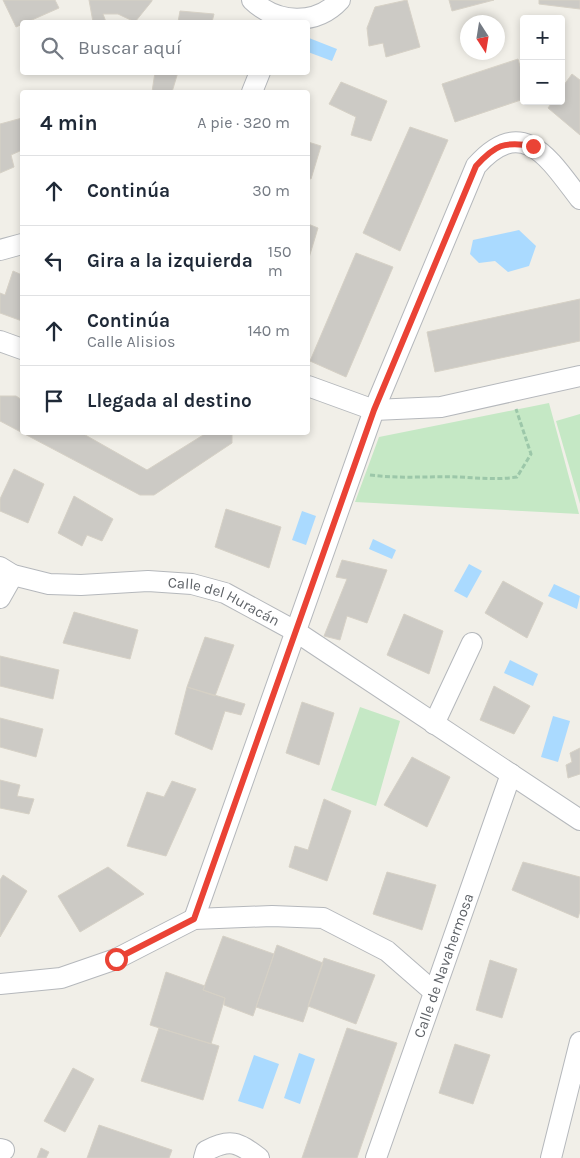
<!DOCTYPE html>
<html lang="es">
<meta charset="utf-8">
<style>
body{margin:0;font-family:Karla,sans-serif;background:#f6f6f7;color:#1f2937}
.controls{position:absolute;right:15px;top:15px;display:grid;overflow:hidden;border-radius:5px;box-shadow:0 2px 8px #0003}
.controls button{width:45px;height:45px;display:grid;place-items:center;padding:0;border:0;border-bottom:1px solid #e0e1e3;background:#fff;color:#1f2937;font:25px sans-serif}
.compass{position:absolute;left:460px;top:15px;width:45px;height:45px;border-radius:50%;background:#fff;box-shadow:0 2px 8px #0003;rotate:168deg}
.stop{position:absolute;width:15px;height:15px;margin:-11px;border:4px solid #ea4335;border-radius:50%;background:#fff}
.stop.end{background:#ea4335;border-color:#fff;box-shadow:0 1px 5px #0008}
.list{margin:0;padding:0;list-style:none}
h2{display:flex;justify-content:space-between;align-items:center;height:65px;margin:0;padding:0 20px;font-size:21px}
h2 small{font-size:16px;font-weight:400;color:#747a83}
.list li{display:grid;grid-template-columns:32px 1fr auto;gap:15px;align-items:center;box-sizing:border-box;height:70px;padding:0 20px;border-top:1px solid #e0e1e3}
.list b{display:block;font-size:19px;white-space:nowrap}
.list p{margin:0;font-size:16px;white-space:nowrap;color:#747a83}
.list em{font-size:16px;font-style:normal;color:#747a83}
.icon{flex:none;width:28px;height:28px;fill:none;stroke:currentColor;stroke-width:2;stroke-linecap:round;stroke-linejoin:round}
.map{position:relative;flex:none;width:580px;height:1158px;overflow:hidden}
.search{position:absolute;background:#fff;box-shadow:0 2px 8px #0003;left:20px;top:20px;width:290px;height:55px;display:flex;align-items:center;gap:12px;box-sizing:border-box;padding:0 18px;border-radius:5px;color:#747a83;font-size:19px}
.panel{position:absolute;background:#fff;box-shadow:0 2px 8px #0003;left:20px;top:90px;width:290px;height:345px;border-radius:5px}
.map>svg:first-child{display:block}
</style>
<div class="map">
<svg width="580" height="1158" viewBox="0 0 580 1158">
<rect width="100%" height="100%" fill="#f1efe8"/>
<path fill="#c5e8c5" d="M549 403 579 514 355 502 379 437Z
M580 414V504L556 421Z
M360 707 400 721 376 806 331 790Z"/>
<path fill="#aadaff" d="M309 38 337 49 332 61 308 52Z
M519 230 536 246 529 266 508 272 495 261 479 263 470 254 473 240Z
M302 511 316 516 306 545 292 540Z
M373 539 396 550 392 559 369 549Z
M469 564 482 571 467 598 454 591Z
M554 584 580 596 577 609 548 596Z
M510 660 538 674 533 686 504 673Z
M553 716 570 721 558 762 541 757Z
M299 1053 315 1059 300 1104 284 1098Z
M254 1055 279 1064 263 1109 238 1101Z"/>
<path fill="#cccac5" stroke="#d6d1c6" d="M3 0H55L59 8 16 27Z
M89 0H152V1L135 22 118 14H103L106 22H93Z
M407 0 420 47 386 57 383 43 369 46 367 28 375 7Z
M449 0H494L452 11Z
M539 0H580V9L539 4Z
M180 11 214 14 212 22H178Z
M518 59 524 80V99L455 122 442 84Z
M155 72H178L172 92H152Z
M572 74 580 80V135L548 108 553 101H561V89Z
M341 82 387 101 371 141 351 135 356 117 329 104Z
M22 118V150L11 155 14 167 0 173V124Z
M410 127 448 140 400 251 363 233Z
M308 142 321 146 311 179 308 178Z
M308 224 318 228 308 261Z
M356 253 393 267 346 377 310 361Z
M13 271 22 275V321L0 313V293L5 295Z
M580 299V341L435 372 427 332Z
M0 396H16L22 400V432H80L147 470 208 432H232V443L154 495H140L0 421Z
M14 469 44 484 28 523 0 511V499Z
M74 496 113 519 102 541 87 535 82 546 58 533Z
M226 509 281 527 269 568 215 547Z
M342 560 387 570 367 623 347 616 340 640 324 636 347 579 336 577Z
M503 581 543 603 527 638 485 613Z
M74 612 138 630 130 659 63 643Z
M404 614 443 631 429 674 387 655Z
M205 637 234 645 215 696 187 687Z
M0 656 59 670 53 699 0 686Z
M494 686 530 706 514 734 480 720Z
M187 687 245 704 241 715 225 711 212 750 175 734Z
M302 702 334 713 319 765 286 753Z
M0 718 43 729 36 757 0 747Z
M580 748V774L568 778 566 765 572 762 570 753Z
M412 757 450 777 427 827 384 805Z
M0 780 20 785 17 796 34 799 29 814 0 808Z
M172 781 196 789 166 856 127 846 147 792 164 797Z
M324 799 351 811 327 881 289 867 295 846 308 850Z
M523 862 580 877V911L578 918 512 890Z
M108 867 144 894 80 932 58 896Z
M387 872 436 885 422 930 373 914Z
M3 875 27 891 0 937V880Z
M223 936 274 954 253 1016 224 1005 225 998 203 990Z
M277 945 323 963 303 1022 256 1007Z
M324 958 375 975 356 1024 308 1006Z
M490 960 517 969 502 1018 476 1010Z
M166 972 205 986 203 990 225 998 211 1044 150 1025Z
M159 1028 219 1046 203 1100 141 1081Z
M347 1028 397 1043 357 1158H302Z
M455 1044 490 1055 473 1104 439 1093Z
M73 1068 94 1079 65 1132 44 1121Z
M99 1125 172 1150 169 1158H87Z
M41 1148 49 1152 46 1158H37Z"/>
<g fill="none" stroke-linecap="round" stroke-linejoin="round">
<defs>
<g id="minor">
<path d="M252 0C277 24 316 26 340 0"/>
<path d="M252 92 260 72"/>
<path d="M0 250 22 244"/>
<path d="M0 341 22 349"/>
<path d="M308 386 374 410 441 407 580 376"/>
<path id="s1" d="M0 567 13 575 49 584 81 585 148 581 192 584 225 593 295 631 580 820"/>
<path d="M0 598 13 575"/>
<path d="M434 724 472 643"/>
<path d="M194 919 374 410 476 166C523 113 550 160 580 199"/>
<path d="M0 984 61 978 116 959 194 919 272 916 323 918 387 951 434 992"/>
<path d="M0 1149 4 1150"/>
<path d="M204 1158 206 1151C230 1138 238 1142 259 1158"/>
<path id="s2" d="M376 1158 511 774"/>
<path d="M551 1158 580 1042"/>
</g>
</defs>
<use href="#minor" stroke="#b5b8bc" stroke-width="22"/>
<path stroke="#9cc7a9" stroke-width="3" stroke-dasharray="5 2.5" stroke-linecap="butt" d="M370 475C400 479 429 476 459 477 479 478 497 480 517 477L531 454 516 409"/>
<use href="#minor" stroke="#fff" stroke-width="20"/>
</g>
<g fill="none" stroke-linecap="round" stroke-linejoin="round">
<path stroke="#ea4335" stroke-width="6" d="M116 959 194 919 374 410 476 166C495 145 504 141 533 146"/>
</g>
<g text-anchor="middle" stroke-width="4" stroke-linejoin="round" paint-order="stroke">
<g font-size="15" fill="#5f6368" stroke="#fff">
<text dy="5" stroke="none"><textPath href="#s1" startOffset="231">Calle del Huracán</textPath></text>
<text dy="5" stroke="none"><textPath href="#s2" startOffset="204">Calle de Navahermosa</textPath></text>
</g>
</g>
</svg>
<div class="controls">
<button>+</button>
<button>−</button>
</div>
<svg class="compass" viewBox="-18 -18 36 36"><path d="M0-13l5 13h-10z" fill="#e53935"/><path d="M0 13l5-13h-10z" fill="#747a83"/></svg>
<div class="stop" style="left:116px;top:959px"></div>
<div class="stop end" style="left:533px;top:146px"></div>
<div class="search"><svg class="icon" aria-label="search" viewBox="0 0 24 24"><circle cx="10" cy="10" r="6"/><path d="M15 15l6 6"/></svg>Buscar aquí</div>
<section class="panel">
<h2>4 min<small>A pie · 320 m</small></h2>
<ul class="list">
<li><svg class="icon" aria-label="ahead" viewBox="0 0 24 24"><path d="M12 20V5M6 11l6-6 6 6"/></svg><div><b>Continúa</b></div><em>30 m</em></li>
<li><svg class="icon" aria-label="left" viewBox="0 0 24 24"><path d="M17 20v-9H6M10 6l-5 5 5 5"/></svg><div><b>Gira a la izquierda</b></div><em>150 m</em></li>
<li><svg class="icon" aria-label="ahead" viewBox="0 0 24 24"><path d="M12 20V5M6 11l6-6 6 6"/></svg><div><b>Continúa</b><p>Calle Alisios</p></div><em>140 m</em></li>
<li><svg class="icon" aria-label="arrive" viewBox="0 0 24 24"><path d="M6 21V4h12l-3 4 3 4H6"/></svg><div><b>Llegada al destino</b></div></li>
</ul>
</section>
</div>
